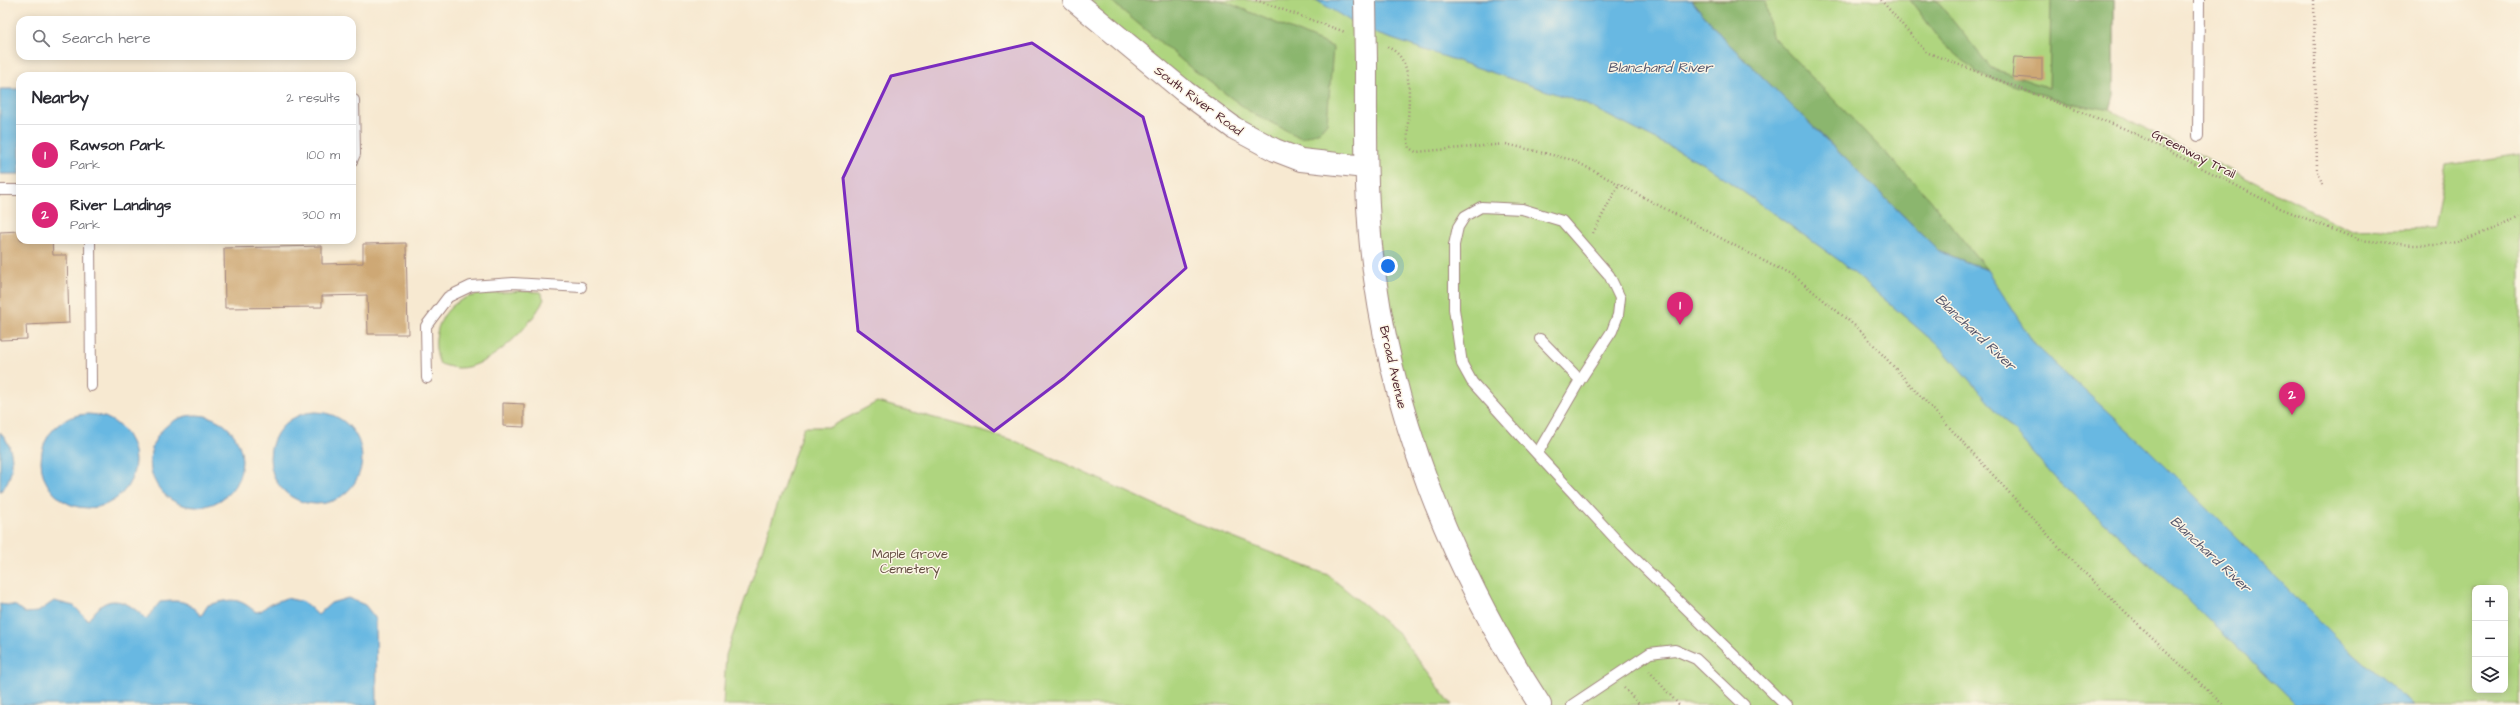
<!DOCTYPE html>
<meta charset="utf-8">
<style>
body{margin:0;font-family:"Architects Daughter",sans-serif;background:#f2f2f3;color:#2b2b33}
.controls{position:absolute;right:12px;bottom:12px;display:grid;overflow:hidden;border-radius:8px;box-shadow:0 2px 10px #0003}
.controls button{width:36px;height:36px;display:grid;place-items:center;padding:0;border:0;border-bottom:1px solid #e1e1e2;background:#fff;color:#2b2b33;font:20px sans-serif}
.you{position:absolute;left:1388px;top:266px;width:14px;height:14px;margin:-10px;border:3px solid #fff;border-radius:50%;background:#1a73e8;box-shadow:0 0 0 6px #1a73e833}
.badge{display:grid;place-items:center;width:26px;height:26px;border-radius:50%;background:#db2777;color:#fff;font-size:13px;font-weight:700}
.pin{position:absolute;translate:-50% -33px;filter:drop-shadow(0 1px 2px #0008)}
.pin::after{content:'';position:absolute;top:21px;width:14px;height:12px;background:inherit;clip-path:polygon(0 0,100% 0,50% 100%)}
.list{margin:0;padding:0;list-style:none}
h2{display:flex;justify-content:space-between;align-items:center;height:52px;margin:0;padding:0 16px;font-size:17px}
h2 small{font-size:13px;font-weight:400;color:#7c7c81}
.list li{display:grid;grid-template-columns:26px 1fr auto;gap:12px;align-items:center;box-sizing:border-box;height:60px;padding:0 16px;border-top:1px solid #e1e1e2}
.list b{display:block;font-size:15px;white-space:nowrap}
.list p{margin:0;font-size:13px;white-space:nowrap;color:#7c7c81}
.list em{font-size:13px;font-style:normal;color:#7c7c81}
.icon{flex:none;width:22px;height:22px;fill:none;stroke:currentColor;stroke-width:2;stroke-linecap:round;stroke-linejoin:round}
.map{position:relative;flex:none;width:2520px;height:705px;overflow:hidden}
.search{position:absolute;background:#fff;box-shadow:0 2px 10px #0003;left:16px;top:16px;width:340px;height:44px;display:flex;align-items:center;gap:10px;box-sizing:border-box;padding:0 14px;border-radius:12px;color:#7c7c81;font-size:15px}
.panel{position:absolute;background:#fff;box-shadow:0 2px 10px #0003;left:16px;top:72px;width:340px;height:172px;border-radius:12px}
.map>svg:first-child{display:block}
</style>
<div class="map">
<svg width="2520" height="705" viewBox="0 0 2520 705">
<rect width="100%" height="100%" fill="#fcf5e5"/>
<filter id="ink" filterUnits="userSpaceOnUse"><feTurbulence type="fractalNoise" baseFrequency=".025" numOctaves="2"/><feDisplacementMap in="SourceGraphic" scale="8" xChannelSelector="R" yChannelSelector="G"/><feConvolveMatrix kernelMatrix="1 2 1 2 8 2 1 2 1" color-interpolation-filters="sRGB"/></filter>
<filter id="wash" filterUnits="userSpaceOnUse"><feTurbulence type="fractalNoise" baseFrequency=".012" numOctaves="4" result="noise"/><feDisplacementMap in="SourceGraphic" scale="16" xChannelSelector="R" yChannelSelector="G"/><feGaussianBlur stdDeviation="0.9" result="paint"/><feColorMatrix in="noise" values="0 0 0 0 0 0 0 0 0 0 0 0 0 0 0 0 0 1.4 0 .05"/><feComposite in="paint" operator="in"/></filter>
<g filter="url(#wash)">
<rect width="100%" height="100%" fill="#f7e9d1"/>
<path fill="#afd57f" stroke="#7c7a55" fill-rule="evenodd" d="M1073 0H2114V95L2110 110 2350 230 2434 228 2447 165 2520 154V705H1546L1467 577 1404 409 1365 167 1301 160 1234 128ZM2475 588H2505V690H2475Z
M519 291 540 292 544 299C532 326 489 369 458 368 452 368 445 365 440 364 428 337 442 303 472 296 487 292 504 293 519 291Z
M877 402 1013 440 1200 525 1328 575 1398 633 1452 705H723L726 655 804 427H830Z"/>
<path fill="#8bb66e" stroke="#6a6a4c" d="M1110 0H1221L1333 47 1327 123 1320 131 1301 138 1249 111 1191 68Z
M1691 0H1765L1772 36 1929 198 1987 270 1939 251 1725 40Z
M1910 0H1936L1991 68 2049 88 2051 0H2114V95L2110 110 2065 102 1979 74 1942 42Z"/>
<path fill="#67b8e2" stroke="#586c86" d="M1316 0H1691L1725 40 1939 251 1987 270 2035 345 2146 447 2340 641 2413 705H2295L2188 599 2055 478 1942 349 1840 261 1704 164 1583 103 1365 30Z
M0 89H20V174H0Z
M270 458a46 46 0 1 1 92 0a46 46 0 1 1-92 0Z
M41 461a47 47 0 1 1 94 0a47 47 0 1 1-94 0Z
M150 461a46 46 0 1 1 92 0a46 46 0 1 1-92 0Z
M0 432C16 448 16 476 0 492Z
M286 598 304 602 318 615 331 603 348 598 365 605 376 619 377 705H0V604L16 606 25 613 38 612 54 601 74 606 88 620C92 615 97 609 102 605 118 594 135 608 146 619L160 602C181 600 187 600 201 616L208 605C232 599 236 596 256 612L261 611 268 605Z"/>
<g id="blocks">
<path fill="#cea874" d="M2014 57 2042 58V79L2012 77Z
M20 231V240H52L53 255H67L69 323 26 325 27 339 0 340V232Z
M406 243 408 334H368L367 295 322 296V307L225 308 224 248 322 246V264L363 263V244Z
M503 403 524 404V427L503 426Z"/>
</g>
</g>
<g filter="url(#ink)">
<use href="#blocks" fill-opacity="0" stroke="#a0847e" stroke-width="1"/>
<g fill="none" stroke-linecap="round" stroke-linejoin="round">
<defs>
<path id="service" d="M2198 136 2199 0
M352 161 355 154 354 100
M0 190H20
M90 240 91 386
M1540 339 1580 380
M427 378 426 326 448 297 471 286 513 283 581 287
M1537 454 1580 380 1612 331 1618 315 1620 298 1609 275 1562 221 1522 209 1481 207 1465 216 1458 227 1454 245V309L1462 364 1472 382 1537 454 1623 547 1785 705
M1572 705 1650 653 1675 650 1696 659 1744 705"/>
<path id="tertiary" d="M1074 0 1185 92 1234 128 1275 150 1301 160 1365 167"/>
<path id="secondary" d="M1366 62C1366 124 1365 185 1371 246 1388 410 1451 568 1540 705"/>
</defs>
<use href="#service" stroke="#a0847e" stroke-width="12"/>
<use href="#tertiary" stroke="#a0847e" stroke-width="24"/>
<use href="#secondary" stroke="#a0847e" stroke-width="24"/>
<path stroke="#a0847e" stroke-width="2.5" stroke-dasharray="1 3" stroke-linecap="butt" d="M1256 0 1345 32
M1881 0 1926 52 2128 130 2280 208 2359 240 2412 245H2437L2457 242 2504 225 2520 216
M2314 0 2317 169 2323 186
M1387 47C1422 60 1403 119 1409 148L1416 152 1506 144 1573 160 1798 279 1860 330 2072 561 2223 705
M1593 233 1619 184
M1649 671 1679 705
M1624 688 1640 705"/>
<use href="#service" stroke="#fff" stroke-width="10"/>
<use href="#tertiary" stroke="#fff" stroke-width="22"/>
<use href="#secondary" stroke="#fff" stroke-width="22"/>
<defs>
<path id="secondary-bridge" d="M1365 0 1366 62"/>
</defs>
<use href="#secondary-bridge" stroke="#a0847e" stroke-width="24" stroke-linecap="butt"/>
<use href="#secondary-bridge" stroke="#fff" stroke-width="22"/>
</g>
</g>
<path fill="#7b2cbf" fill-opacity="0.2" stroke="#7b2cbf" stroke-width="3" stroke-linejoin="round" d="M1032 43 1143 117 1186 268 1064 378 994 431 858 331 843 178 891 76Z"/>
<g text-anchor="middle" stroke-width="3" stroke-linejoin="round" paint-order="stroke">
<g font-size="13" fill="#4a1f2b" stroke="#fcf5e5">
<text transform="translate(1199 100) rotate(37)" y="5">South River Road</text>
<text transform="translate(2194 153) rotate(27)" y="5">Greenway Trail</text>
<text transform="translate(1394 367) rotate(77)" y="5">Broad Avenue</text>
</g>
<g font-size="13" fill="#634c40" stroke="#fcf5e5">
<text x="910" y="558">Maple Grove<tspan x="910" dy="15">Cemetery</tspan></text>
</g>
<g font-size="14" font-style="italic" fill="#54556b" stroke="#fcf5e5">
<text x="1660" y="72">Blanchard River</text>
<text transform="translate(1976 332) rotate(43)" y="5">Blanchard River</text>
<text transform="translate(2211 554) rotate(43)" y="5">Blanchard River</text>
</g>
</g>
</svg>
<div class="controls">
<button>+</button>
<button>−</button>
<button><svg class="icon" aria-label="layers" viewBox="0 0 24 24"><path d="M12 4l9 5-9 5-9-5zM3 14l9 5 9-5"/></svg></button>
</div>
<div class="you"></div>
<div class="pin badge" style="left:1680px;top:325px">1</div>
<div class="pin badge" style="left:2292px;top:415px">2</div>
<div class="search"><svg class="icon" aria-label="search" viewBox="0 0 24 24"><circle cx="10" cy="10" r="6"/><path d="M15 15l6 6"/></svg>Search here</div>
<section class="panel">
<h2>Nearby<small>2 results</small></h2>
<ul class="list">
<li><span class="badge">1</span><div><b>Rawson Park</b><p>Park</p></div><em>100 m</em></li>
<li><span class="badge">2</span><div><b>River Landings</b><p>Park</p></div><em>300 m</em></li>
</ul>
</section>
</div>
